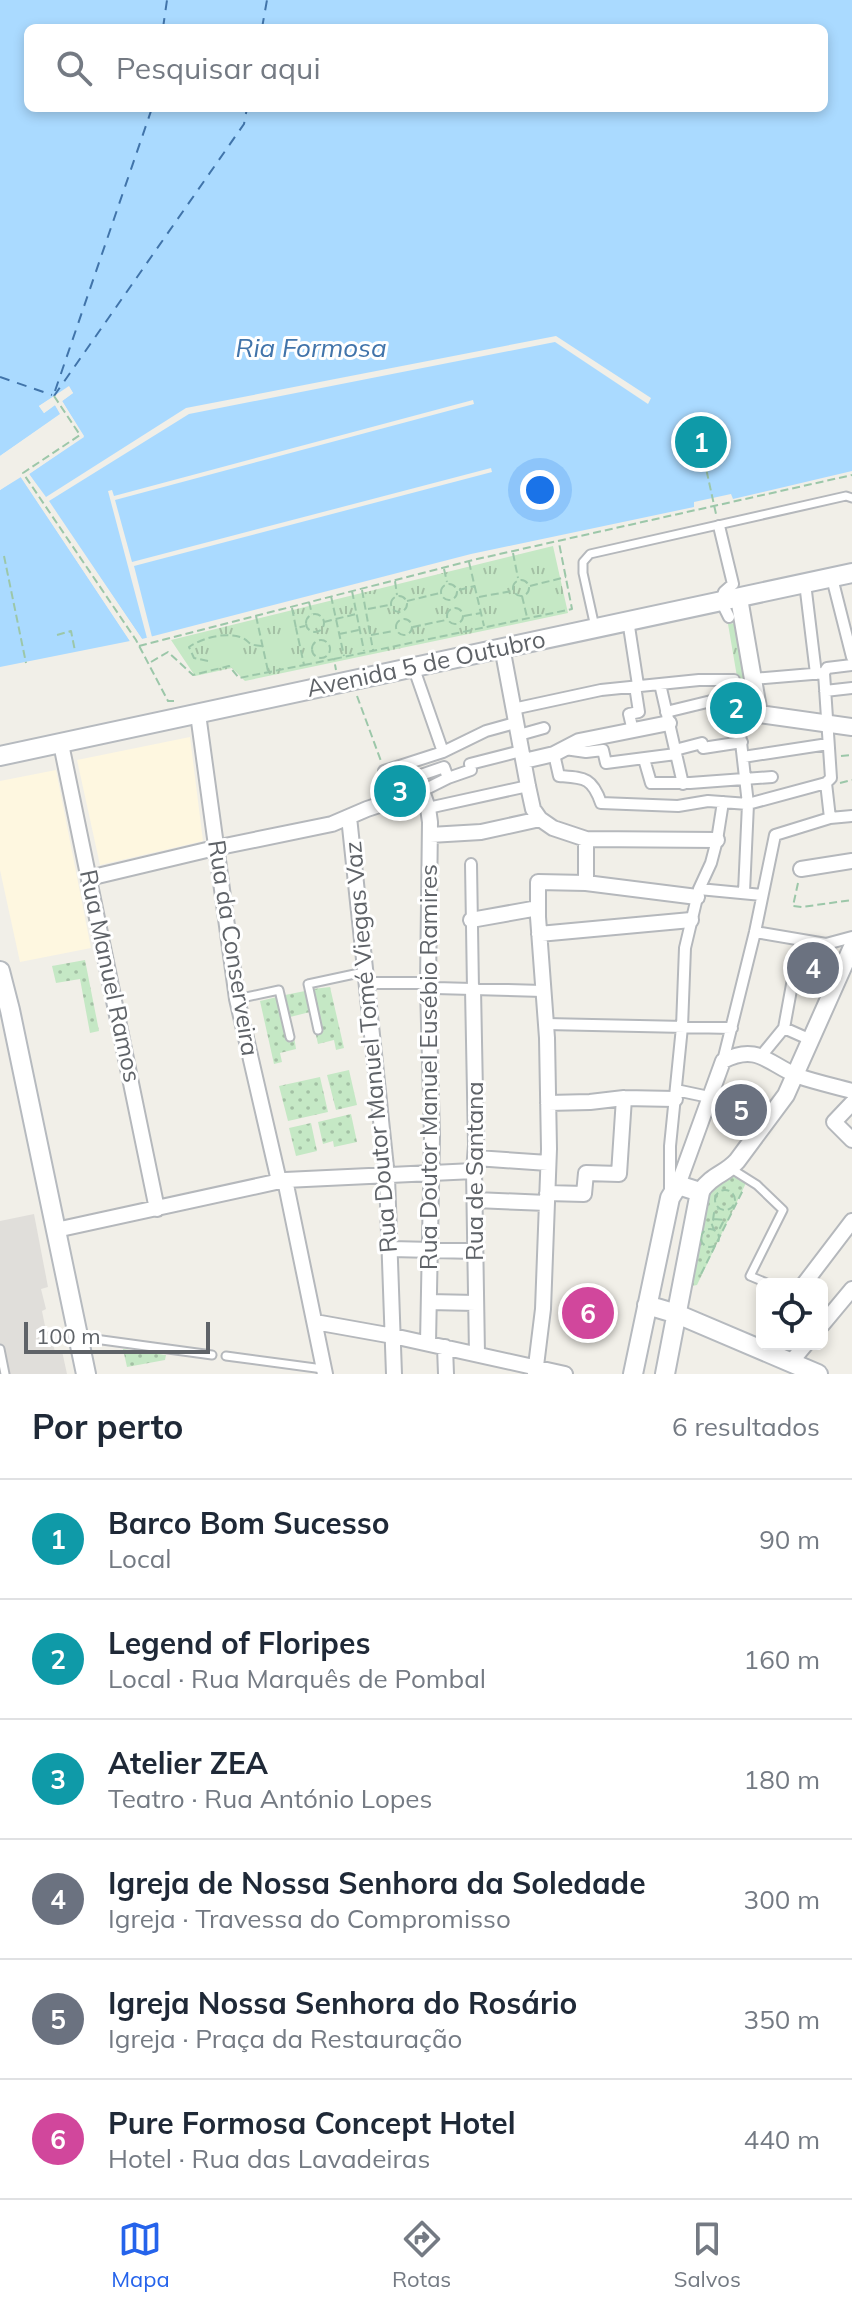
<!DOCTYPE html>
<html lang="pt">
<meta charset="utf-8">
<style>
body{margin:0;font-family:Mulish,sans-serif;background:#f2f2f3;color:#1f2937}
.controls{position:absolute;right:24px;bottom:24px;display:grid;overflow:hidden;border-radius:12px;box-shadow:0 4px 12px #0003}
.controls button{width:72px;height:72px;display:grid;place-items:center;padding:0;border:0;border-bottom:2px solid #e0e1e3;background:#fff;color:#1f2937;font:40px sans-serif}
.scale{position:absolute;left:24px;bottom:20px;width:186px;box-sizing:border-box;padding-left:8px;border:4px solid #5f6368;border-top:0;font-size:22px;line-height:28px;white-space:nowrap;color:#5f6368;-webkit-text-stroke:6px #fff;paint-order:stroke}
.you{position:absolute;left:540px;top:490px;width:28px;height:28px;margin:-20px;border:6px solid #fff;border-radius:50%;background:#1a73e8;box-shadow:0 0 0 12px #1a73e833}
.badge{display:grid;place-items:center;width:52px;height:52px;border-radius:50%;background:#2563eb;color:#fff;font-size:26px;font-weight:700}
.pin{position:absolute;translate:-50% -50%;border:4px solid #fff;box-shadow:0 2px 8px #0006}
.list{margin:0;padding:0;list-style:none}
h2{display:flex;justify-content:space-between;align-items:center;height:104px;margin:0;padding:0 32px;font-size:34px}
h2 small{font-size:26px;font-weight:400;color:#747a83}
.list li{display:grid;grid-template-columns:52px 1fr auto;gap:24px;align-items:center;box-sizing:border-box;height:120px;padding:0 32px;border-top:2px solid #e0e1e3}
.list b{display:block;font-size:30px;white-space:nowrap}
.list p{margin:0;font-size:26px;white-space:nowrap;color:#747a83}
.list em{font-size:26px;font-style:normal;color:#747a83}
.icon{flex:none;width:44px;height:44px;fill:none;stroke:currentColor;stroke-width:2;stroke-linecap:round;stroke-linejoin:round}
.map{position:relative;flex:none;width:852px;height:1374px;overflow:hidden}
.search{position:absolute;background:#fff;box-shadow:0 4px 12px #0003;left:24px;right:24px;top:24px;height:88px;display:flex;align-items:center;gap:20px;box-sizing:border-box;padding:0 28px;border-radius:12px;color:#747a83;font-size:30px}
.sheet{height:824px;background:#fff}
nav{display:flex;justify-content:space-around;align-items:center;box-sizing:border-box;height:112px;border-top:2px solid #e0e1e3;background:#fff;font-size:22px;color:#747a83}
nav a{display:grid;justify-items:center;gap:4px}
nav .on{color:#2563eb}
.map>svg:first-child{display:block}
</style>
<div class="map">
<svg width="852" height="1374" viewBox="0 0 852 1374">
<defs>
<pattern id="grass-dots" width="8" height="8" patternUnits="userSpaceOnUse" patternTransform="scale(2)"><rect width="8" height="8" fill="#c5e8c5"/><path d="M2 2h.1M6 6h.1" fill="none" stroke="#a3c0a4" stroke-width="1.8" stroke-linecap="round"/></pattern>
<pattern id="park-tufts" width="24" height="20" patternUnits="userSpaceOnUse" patternTransform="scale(2)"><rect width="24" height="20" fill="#c5e8c5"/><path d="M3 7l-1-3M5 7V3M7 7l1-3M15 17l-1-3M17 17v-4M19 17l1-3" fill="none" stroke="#a3c0a4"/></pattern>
</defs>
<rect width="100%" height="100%" fill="#f1efe8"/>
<path fill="#fef7e0" d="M190 737 203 841 100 865 77 760Z
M56 770 91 948 20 962 0 870V781Z"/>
<path fill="#e0deda" d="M34 1214 48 1287 41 1289 46 1309 42 1311 46 1331H50L55 1352 62 1351 67 1374H0V1221Z"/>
<path fill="url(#grass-dots)" d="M85 960 99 1031 90 1033 80 979 56 983 52 966Z
M330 987 344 1048 336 1050 334 1040 318 1044 315 1031 322 1029 313 989Z
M305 991 310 1012 290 1017 285 995Z
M277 997 286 1037 294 1036 296 1049 280 1053 282 1062 274 1064 260 1001Z
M349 1070 357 1105 336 1110 327 1075Z
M320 1077 328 1112 288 1121 279 1086Z
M351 1114 357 1142 334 1147 333 1141 323 1144 318 1122Z
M311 1123 317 1151 296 1156 289 1128Z
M730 1175 746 1183 697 1285 692 1286 709 1193 712 1187Z
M123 1349 166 1355 165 1360 127 1367Z"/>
<path fill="url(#park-tufts)" d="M553 546 568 613 245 681 232 668 195 676 171 640Z
M741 622 750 701 742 706 728 624Z"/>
<path fill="#aadaff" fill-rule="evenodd" d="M0 0H852V471L733 499 731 494 694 502V507L471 554 142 639 29 474 84 437 62 401 73 393 69 387 39 406 44 413 55 405 61 414 0 456ZM28 28H824V108H28Z
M20 476 130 641 0 667V490Z"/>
<path fill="#f1efe8" d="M556 336 651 398 648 404 555 342 189 414 49 501 142 639 137 640 25 475 27 471 79 435 65 413 63 417 0 460V456L60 414 55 405 44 413 39 406 69 386 73 393 62 401 84 436 29 474 46 497 186 408Z
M473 400 474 404 115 500 132 562 491 468 492 472 134 566 152 637 147 638 108 491 112 490 114 496Z
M21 472 24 474 134 640 130 641 21 477 0 490V485Z"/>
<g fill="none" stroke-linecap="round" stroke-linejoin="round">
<path stroke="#4174aa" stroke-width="2" stroke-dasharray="10 8" stroke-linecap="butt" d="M163 28 167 0
M262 28 267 0
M0 377 52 395
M55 391 152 108
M54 396 244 124 247 108"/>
<defs>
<path id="service" d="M595 627 583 573V562L590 554 846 496 852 498
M237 999 279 990 290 1037
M318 1030 308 984 364 972
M730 1168 757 1185 783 1210 750 1276 769 1284
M80 1337 212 1355
M0 1349 5 1374
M226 1356 323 1369"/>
<path id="pedestrian" d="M719 526 733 584 724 592 721 601 729 617
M832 578 852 657
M805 583 816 674
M628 620 638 685
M413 666 443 752
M753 679 824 673 827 668 852 665
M660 684 683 784
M825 691 852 688
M513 709 601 690 699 680H734L748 804 744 892
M666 712 736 695
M633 731 629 714 639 712 635 686
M519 735 544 728
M565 749 586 752 603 750 606 763 676 754
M675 750 702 743 703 748 742 742
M554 754 559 776C584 778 592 777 601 803L678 806 708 801 748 804 826 783
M743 757 828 744
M644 759 651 783H690L772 777
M384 771 443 752 486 731 515 723
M389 786 444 767 448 778
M422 791 448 778 471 770 470 764 521 751
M428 808 528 786
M830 818 852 816
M471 864 473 989
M699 889 762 895
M755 932 826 944 852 937
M365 983H419L435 988 543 991
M546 1024 732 1028
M784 1028 811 1040
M761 1056 784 1028 800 941
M723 1061 755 932 775 835 830 818 826 783 831 778 824 673
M676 1090 709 1097
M670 1194V1146L682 1027 685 948 699 889 711 863 717 840 723 802"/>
<path id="minor" d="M502 647 528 786 533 809 540 819 553 828 586 839 717 840
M198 714 237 999 279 1181
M61 744 157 1209
M524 761 554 754 579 741 669 723
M349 817 387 1177 394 1374
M430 835 481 832 540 819
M801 869 852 861
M89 878 215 848 332 824 367 809 422 791 428 808 430 822 428 986 432 1136 428 1343
M586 883V839
M471 920 538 908
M539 934 691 920
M473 989 476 1145 474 1171 477 1354
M548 1103 590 1102 624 1098 675 1099
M852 1103 834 1122 852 1140
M476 1158 548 1163
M285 1180 325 1374
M678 1185 723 1061C758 1043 768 1064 798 1076 815 1082 834 1086 852 1091
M547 1193 584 1194 586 1173 619 1174 624 1098
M475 1200 547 1203
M56 1230 285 1180 474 1171
M391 1249 475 1251
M804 1284 852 1221
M429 1302 476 1303
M315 1322 393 1336 565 1374
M822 1325 852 1289
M445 1347 446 1374
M791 1362 806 1344
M535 1374 543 1309 549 1149 547 1038 538 917V882L586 883 697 897"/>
<path id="tertiary" d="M739 598 759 714 852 727
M700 1192C713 1174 724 1175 737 1161L786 1095 852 947"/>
<path id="secondary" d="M0 756 852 573
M0 971 10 1010 86 1374
M647 1305 677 1314 818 1374
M633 1374 670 1198 678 1185 700 1192 665 1374"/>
</defs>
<use href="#service" stroke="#b5b8bc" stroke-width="11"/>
<use href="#pedestrian" stroke="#b5b8bc" stroke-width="14"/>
<use href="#minor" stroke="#b5b8bc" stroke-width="18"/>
<use href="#tertiary" stroke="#b5b8bc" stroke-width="20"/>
<use href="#secondary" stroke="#b6babf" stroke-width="22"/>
<path stroke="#9cc7a9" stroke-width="2" stroke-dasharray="8 4" stroke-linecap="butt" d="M54 396 80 435 23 473 136 640 168 701H174
M703 450 728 444
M676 456 702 450 716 514
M513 553 518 578
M4 556 26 663
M469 562 484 626
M444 569 447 582
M513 588a8 8 0 1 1 16 0a8 8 0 1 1-16 0Z
M395 581 397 595
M441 592a8 8 0 1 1 16 0a8 8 0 1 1-16 0Z
M530 586 566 577
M362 590 373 650
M459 590 475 586
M352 591 364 651
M391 604a8 8 0 1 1 16 0a8 8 0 1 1-16 0Z
M331 596 344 656
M522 596 527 617
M479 597 512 591
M407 601 440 593
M309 602 312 614
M447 616a8 8 0 1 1 16 0a8 8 0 1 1-16 0Z
M292 608 296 628 305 626
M368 609 389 605
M306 623a9 9 0 1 1 18 0a9 9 0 1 1-18 0Z
M256 616 268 671
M464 616 481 613
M396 627a8 8 0 1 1 16 0a8 8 0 1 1-16 0Z
M324 622 356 614
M413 627 446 620
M339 634 359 630
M57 635 71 631 75 651
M371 635 394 631
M312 649a9 9 0 1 1 18 0a9 9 0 1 1-18 0Z
M139 646 473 560 852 475
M334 659 572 609 559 543
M208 661 194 658 189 647C202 638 224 632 240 637 252 641 244 645 263 646
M151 662 168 652 193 675 229 666 239 678 304 665 296 628
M304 665 334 659 336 670
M357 696 381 761
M841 756 852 755
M840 783 852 780
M798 883 793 906 802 907 852 900
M715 1200a10 10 0 1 1 20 0a10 10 0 1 1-20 0Z
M714 1219 724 1220 720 1228 714 1230 711 1222Z
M713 1220 714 1213 718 1209
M701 1238a9 9 0 1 1 18 0a9 9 0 1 1-18 0Z
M701 1274 743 1190"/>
<use href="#service" stroke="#fff" stroke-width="7"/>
<use href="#pedestrian" stroke="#fff" stroke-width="10"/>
<use href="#minor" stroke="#fff" stroke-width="14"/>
<use href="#tertiary" stroke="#fff" stroke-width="16"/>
<use href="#secondary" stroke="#fff" stroke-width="18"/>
</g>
<g text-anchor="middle" stroke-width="6" stroke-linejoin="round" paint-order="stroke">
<g font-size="24" fill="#5f6368" stroke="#fff">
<text transform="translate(426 664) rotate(-12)" y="8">Avenida 5 de Outubro</text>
<text transform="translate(233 948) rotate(81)" y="8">Rua da Conserveira</text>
<text transform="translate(110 976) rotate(78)" y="8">Rua Manuel Ramos</text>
<text transform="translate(371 1047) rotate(-95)" y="8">Rua Doutor Manuel Tomé Viegas Vaz</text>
<text transform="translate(429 1067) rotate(-90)" y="8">Rua Doutor Manuel Eusébio Ramires</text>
<text transform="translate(475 1171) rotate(-90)" y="8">Rua de Santana</text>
</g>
<g font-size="26" font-style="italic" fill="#4174aa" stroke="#fff">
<text x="311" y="357">Ria Formosa</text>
</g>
</g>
</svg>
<div class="controls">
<button><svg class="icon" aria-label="locate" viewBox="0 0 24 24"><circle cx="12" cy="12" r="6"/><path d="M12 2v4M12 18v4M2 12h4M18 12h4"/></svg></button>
</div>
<div class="scale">100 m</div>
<div class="you"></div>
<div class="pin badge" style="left:701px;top:442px;background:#0f9aa8">1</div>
<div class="pin badge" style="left:736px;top:708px;background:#0f9aa8">2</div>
<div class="pin badge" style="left:400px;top:791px;background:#0f9aa8">3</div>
<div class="pin badge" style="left:813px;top:968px;background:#6b7280">4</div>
<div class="pin badge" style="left:741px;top:1110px;background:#6b7280">5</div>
<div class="pin badge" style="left:588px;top:1313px;background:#d1479c">6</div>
<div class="search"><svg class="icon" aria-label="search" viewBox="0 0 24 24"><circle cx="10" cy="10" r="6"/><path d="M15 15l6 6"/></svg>Pesquisar aqui</div>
</div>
<section class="sheet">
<h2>Por perto<small>6 resultados</small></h2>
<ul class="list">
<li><span class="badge" style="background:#0f9aa8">1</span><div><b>Barco Bom Sucesso</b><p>Local</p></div><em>90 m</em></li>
<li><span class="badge" style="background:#0f9aa8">2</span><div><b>Legend of Floripes</b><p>Local · Rua Marquês de Pombal</p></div><em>160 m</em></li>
<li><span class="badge" style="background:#0f9aa8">3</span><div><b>Atelier ZEA</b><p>Teatro · Rua António Lopes</p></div><em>180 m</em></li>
<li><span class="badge" style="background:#6b7280">4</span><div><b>Igreja de Nossa Senhora da Soledade</b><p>Igreja · Travessa do Compromisso</p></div><em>300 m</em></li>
<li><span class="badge" style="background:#6b7280">5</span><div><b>Igreja Nossa Senhora do Rosário</b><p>Igreja · Praça da Restauração</p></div><em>350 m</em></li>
<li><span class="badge" style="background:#d1479c">6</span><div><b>Pure Formosa Concept Hotel</b><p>Hotel · Rua das Lavadeiras</p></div><em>440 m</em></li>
</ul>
</section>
<nav>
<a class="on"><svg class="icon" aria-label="map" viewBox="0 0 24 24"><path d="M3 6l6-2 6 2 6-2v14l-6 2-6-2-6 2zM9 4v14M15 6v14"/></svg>Mapa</a>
<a><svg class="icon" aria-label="directions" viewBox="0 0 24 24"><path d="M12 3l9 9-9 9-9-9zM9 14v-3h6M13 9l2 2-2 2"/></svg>Rotas</a>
<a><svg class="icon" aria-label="saved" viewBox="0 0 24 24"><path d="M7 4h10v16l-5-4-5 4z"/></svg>Salvos</a>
</nav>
